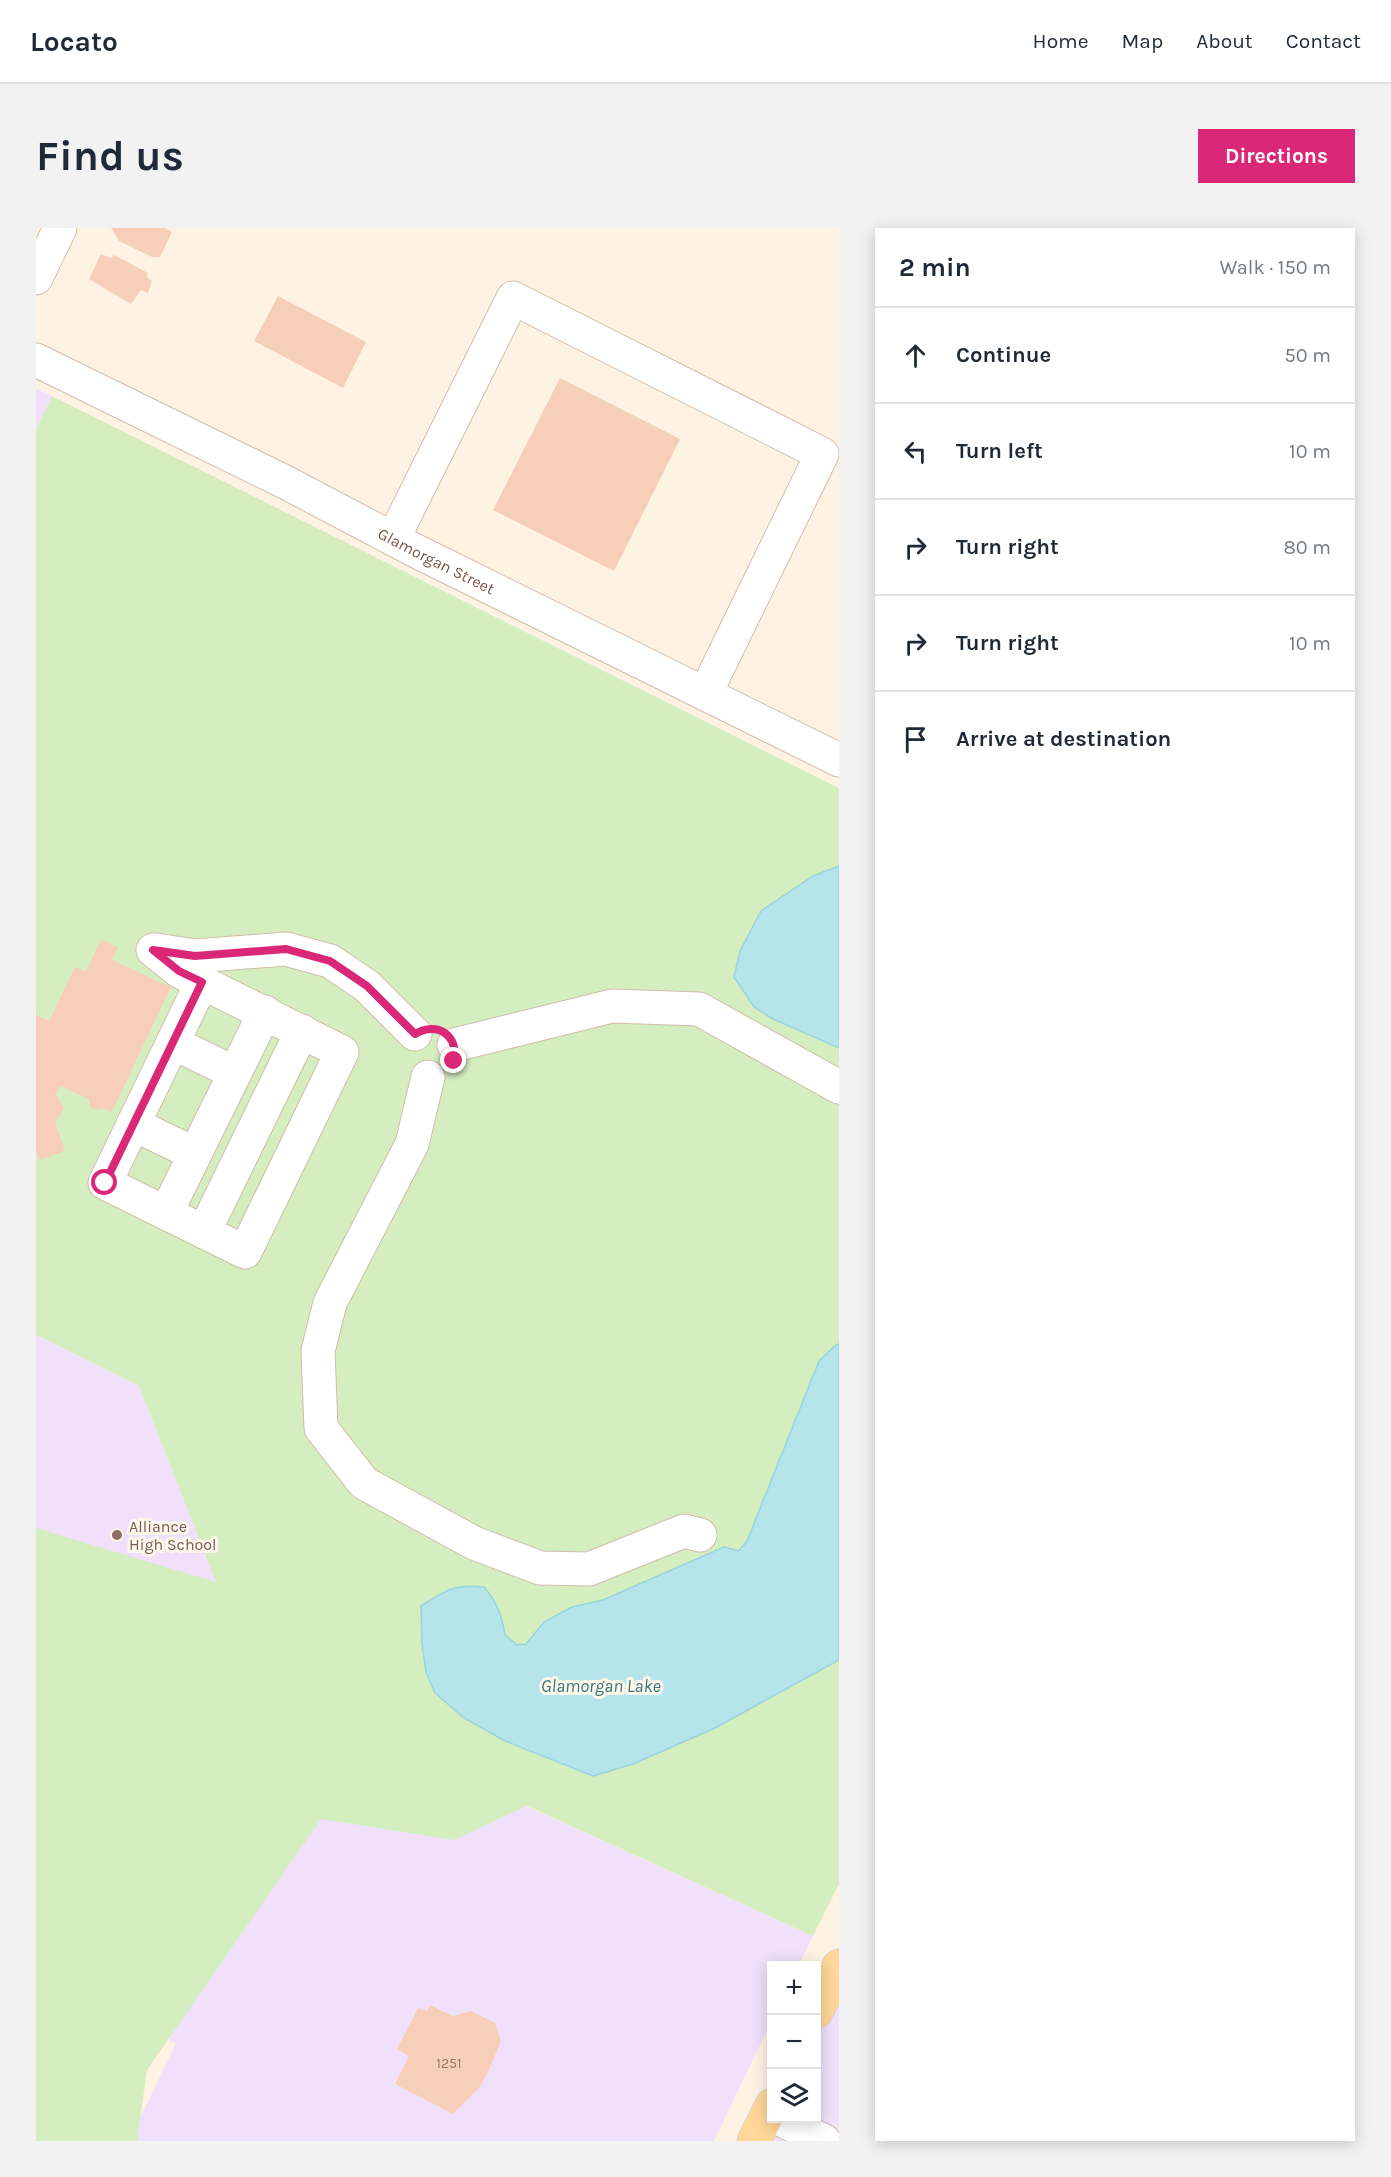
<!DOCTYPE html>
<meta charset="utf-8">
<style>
body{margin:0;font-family:Karla,sans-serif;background:#f2f2f3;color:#1f2937}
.controls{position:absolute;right:18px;bottom:18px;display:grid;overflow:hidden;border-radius:0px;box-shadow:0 3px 15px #0003}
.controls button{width:54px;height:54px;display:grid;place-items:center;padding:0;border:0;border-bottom:2px solid #e0e1e3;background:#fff;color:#1f2937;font:30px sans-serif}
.stop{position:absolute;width:18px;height:18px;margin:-14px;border:4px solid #db2777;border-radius:50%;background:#fff}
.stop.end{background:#db2777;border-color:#fff;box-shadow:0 2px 6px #0008}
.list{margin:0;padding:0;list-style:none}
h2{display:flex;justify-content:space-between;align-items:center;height:78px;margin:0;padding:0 24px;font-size:26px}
h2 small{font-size:20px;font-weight:400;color:#747a83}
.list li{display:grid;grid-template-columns:39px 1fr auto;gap:18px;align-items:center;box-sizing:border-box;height:96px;padding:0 24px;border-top:2px solid #e0e1e3}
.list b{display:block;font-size:22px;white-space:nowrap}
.list em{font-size:20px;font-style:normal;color:#747a83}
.icon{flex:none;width:33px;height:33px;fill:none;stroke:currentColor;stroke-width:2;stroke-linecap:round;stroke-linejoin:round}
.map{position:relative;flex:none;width:803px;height:1913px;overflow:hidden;border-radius:0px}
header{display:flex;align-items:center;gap:36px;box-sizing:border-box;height:84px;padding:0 30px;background:#fff;border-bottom:2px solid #e0e1e3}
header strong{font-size:28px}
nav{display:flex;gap:33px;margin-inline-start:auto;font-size:21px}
.intro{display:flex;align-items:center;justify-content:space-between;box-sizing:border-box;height:144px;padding:0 36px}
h1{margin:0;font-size:42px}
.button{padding:15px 27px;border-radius:0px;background:#db2777;color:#fff;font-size:21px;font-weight:700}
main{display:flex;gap:36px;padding:0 36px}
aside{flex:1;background:#fff;border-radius:0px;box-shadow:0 3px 15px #0003}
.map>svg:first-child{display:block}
</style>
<header>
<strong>Locato</strong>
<nav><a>Home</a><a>Map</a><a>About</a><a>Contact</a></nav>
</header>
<div class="intro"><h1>Find us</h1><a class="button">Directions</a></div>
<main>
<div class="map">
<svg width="803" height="1913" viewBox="0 0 803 1913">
<rect width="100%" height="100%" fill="#fef3e3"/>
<path fill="#f0e0fb" d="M0 160 16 168 0 201Z
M0 1107 103 1158 220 1456 777 1708 763 1737 736 1738 735 1794 678 1913H93L140 1815 0 1743Z
M803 1738V1913H719L736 1890H780L781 1785Z"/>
<path fill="#d4eec0" d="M16 168 803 560V1656L777 1708 491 1578 418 1612 285 1591 111 1842 101 1913H0V1300L180 1354 103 1158 0 1107V201Z"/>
<path fill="#b5e4ea" stroke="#9ad4dd" stroke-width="1.5" d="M803 638V820L737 791 718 779 698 749 704 723 725 683 777 648Z
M803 1116V1432L679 1500 597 1536 557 1548 469 1513 428 1490 399 1465 390 1444 386 1416 385 1378C410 1362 418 1356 448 1359 461 1374 466 1388 469 1407L481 1417 490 1416 508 1394 536 1379 567 1372 688 1319 703 1323 711 1313 783 1133 800 1117Z"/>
<path fill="#f7cfb8" d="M75 0H129L136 4 124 29H116L83 13Z
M65 26 75 30 78 27 112 45 110 48 116 53 112 65 105 62 95 76 53 51Z
M242 68 330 114 307 160 218 113Z
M524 150 644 211 578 343 457 282Z
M65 711 82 719 76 732 135 759 76 884 68 880 62 882 54 879 53 871 24 858 20 866 28 881 19 894 29 923 3 932 0 923V787L13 793 39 739 50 744Z
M394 1777 417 1788 435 1783 459 1795 465 1813 453 1842 443 1860 417 1886 359 1856 373 1828 361 1821 382 1780 391 1783Z"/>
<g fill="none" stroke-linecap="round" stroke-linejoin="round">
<defs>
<g id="minor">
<path d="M0 50 24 0"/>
<path id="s1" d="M0 132 249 254 380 323 803 532"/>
<path d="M357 311 477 70 786 226 669 466"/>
<path d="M117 722 143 743 306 824 209 1024 69 955 166 754"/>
<path d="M120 722 159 728 250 721 294 733 331 758 379 806"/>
<path d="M137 815 199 845"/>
<path d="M418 817 576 778 663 781 803 859"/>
<path d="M392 849 376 916 294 1075 282 1123 285 1200 328 1255 438 1315 504 1340 553 1341 648 1303 664 1307"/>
<path d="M97 896 159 926"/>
<path d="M130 985 229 784"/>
<path d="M168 1004 266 803"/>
<path d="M742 1890 788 1913"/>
</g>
<path id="major" d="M780 1784 803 1738
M718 1913 736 1877"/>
</defs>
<use href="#minor" stroke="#d3bcab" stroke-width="35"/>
<use href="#major" stroke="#dcd3cf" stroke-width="35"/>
<use href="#minor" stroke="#fff" stroke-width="33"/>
<use href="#major" stroke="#ffd799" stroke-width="33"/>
</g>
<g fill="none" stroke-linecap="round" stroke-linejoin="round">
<path stroke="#db2777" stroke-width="8" d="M69 955 166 754 143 743 117 722 159 728 250 721 294 733 331 758 379 806C401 793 423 807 418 833"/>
</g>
<circle fill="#8d6e63" stroke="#fff7eb" stroke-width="2" cx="81" cy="1307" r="6"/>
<g text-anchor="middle" stroke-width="6" stroke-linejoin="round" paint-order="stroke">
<g font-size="14" fill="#987562">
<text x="413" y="1840">1251</text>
</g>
<g font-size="16" fill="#795746" stroke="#fff7eb">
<text dy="6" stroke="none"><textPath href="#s1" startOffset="448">Glamorgan Street</textPath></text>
</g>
<g font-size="16" fill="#785e54" stroke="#fff7eb" text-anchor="start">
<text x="93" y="1304">Alliance<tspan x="93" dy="18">High School</tspan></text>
</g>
<g font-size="18" font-style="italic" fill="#387681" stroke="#fff7eb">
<text x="565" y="1464">Glamorgan Lake</text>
</g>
</g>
</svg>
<div class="controls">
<button>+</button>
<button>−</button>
<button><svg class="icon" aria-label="layers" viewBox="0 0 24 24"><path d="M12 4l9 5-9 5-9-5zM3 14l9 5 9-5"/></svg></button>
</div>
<div class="stop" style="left:69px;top:955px"></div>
<div class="stop end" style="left:418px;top:833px"></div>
</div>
<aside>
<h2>2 min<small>Walk · 150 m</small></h2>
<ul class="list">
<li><svg class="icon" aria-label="ahead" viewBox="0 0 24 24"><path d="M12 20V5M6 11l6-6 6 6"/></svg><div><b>Continue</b></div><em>50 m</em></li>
<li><svg class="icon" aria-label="left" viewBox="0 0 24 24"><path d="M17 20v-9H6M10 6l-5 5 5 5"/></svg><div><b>Turn left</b></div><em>10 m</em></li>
<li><svg class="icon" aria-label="right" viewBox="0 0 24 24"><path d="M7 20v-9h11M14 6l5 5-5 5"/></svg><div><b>Turn right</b></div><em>80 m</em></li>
<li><svg class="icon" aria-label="right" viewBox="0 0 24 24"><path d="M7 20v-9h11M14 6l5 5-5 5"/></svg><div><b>Turn right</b></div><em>10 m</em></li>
<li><svg class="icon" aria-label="arrive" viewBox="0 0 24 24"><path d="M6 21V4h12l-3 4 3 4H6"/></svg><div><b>Arrive at destination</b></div></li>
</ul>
</aside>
</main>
